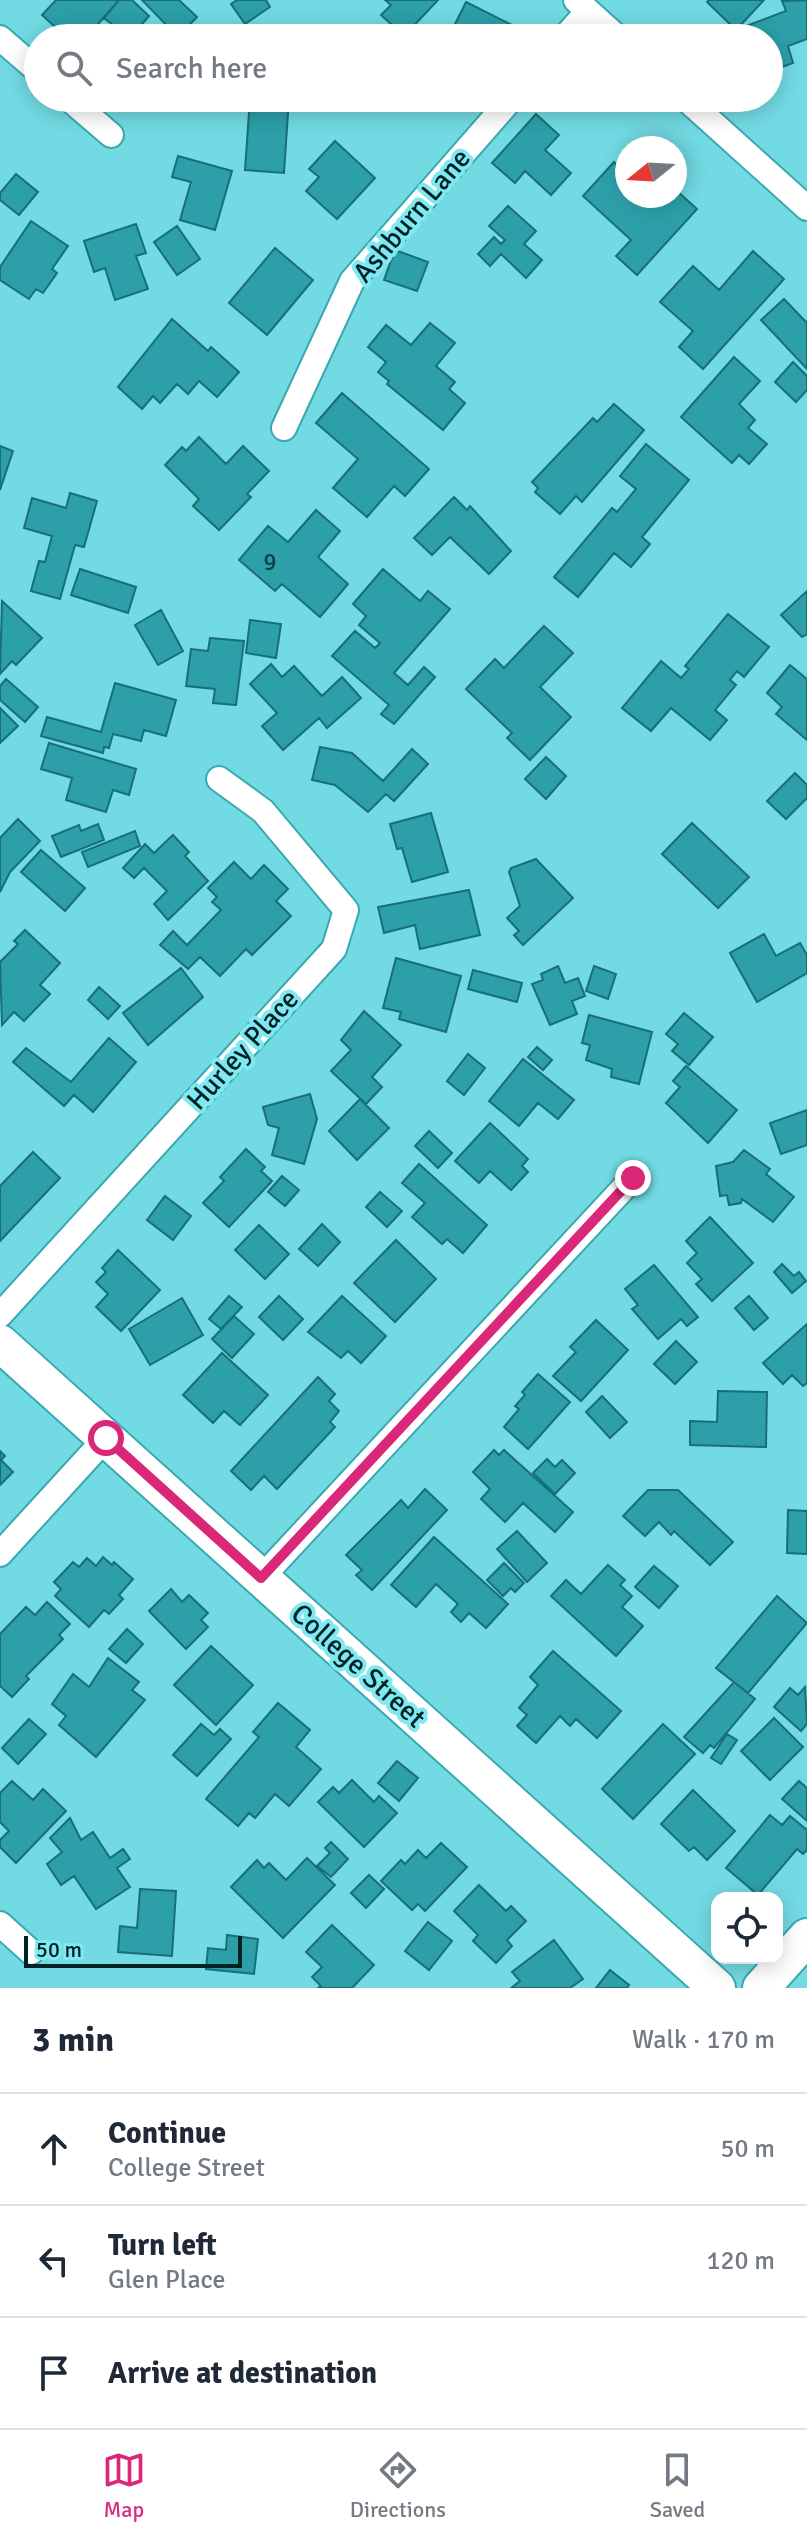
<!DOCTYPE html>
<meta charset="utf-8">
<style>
body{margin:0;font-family:Signika,sans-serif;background:#f2f2f3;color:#1f2937}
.controls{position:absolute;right:24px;bottom:24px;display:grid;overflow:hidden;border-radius:16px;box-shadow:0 4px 20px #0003}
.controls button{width:72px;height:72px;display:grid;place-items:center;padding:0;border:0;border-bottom:2px solid #e0e1e3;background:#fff;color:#1f2937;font:40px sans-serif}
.compass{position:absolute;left:615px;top:136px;width:72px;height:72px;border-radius:50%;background:#fff;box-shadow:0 4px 20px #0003;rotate:252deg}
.scale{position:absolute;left:24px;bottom:20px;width:218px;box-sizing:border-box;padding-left:8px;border:4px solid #002225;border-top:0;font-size:22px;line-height:28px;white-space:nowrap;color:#002225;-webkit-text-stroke:6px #80e8f0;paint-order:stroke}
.stop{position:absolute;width:24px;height:24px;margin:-18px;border:6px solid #db2777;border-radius:50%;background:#fff}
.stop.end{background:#db2777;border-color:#fff;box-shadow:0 2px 8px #0008}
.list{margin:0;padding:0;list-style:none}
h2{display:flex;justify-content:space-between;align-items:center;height:104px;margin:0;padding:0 32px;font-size:34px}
h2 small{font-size:26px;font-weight:400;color:#747a83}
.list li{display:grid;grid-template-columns:52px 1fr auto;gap:24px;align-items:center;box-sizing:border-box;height:112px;padding:0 32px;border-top:2px solid #e0e1e3}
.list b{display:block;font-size:30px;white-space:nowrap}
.list p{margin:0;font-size:26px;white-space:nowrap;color:#747a83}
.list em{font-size:26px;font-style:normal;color:#747a83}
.icon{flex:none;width:44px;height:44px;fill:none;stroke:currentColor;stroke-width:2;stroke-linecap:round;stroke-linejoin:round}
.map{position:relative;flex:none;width:807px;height:1988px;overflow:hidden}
.search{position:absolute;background:#fff;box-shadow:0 4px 20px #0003;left:24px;right:24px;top:24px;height:88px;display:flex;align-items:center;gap:20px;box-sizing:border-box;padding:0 28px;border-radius:44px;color:#747a83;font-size:30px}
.sheet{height:440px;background:#fff}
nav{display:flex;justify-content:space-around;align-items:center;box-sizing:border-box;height:112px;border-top:2px solid #e0e1e3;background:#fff;font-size:22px;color:#747a83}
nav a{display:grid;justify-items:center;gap:4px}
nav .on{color:#db2777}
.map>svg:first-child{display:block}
</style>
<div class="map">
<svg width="807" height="1988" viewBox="0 0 807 1988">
<rect width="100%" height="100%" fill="#72dae3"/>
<path fill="#2c9fa8" stroke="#186f76" stroke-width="2" d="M56 0H119L86 38H67L42 15Z
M119 0H132L149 16 130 38 104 18Z
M142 0H179L197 17 178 37Z
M237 0H266L270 7 245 24 231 4Z
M385 0H438L404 36 381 15 391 5Z
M709 0H764L736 30 707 2Z
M807 0V39L788 46 793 63 769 72V38H751L746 26 786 11 782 1Z
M466 2 518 28 514 38H448Z
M245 28 248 38H212Z
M250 98H289L284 173 245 170Z
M536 114 559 135 545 150 571 173 551 195 525 171 515 183 492 163Z
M335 141 375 178 337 219 306 191 319 177 309 169Z
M178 156 232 171 215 230 180 220 191 182 172 177Z
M614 162 627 173V196H652L656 199 659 196H675V189L697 209 637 275 616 256 631 240 583 196Z
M16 174 38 192 19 215 0 200V193Z
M508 206 536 231 524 244 542 260 526 278 501 254 490 266 478 254 494 237 501 244 505 240 489 226Z
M31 221 68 246 52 269 57 273 43 293 36 289 29 299 0 280V267Z
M136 224 146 253 136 256 148 289 115 300 105 268 94 272 84 241Z
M177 226 200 259 177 275 154 242Z
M275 248 313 280 267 335 229 303Z
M395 250 428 262 417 291 384 280Z
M753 251 784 279 703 369 679 347 693 331 660 302 693 266 719 290Z
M784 299 807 323V369L761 320Z
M172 319 208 351 211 347 239 372 217 397 199 381 188 394 177 384 160 403 153 396 142 409 118 387Z
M430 323 455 343 436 366 455 382 449 389 465 403 443 430 387 384 389 381 378 372 386 362 368 347 386 325 411 345Z
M734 357 760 381 739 404 755 420 748 428 767 444 749 464 739 455 732 463 681 417Z
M793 362 807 376V390L796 402 775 382Z
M342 393 429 469 405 496 394 486 367 517 333 488 358 459 316 423Z
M614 404 644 430 582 502 576 496 560 514 535 492 538 488 532 482 593 418 597 422Z
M199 437 226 464 243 446 269 471 247 494 251 497 219 530 193 506 199 499 165 465 182 447 186 451Z
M646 444 689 480 642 537 650 544 631 567 614 553 578 597 554 577 612 508 617 512 636 489 620 476Z
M0 446 13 451 0 490Z
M70 493 97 501 84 547 75 545 60 599 31 591 39 561 45 562 52 536 24 528 32 498 66 508Z
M454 497 467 510 470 506 511 551 489 574 450 537 432 555 414 538Z
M316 510 340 531 318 557 348 584 320 617 282 584 275 591 239 560 268 526 288 542Z
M80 569 136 587 128 613 71 595Z
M383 569 420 601 428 591 450 609 394 673 408 685 424 667 435 677 394 724 381 714 389 705 332 656 355 631 375 648 380 643 359 625 366 616 353 604Z
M807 591V634L802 637 781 615Z
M2 601 42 638 16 665 12 661 0 674Z
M161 610 183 651 158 665 135 625Z
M728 614 769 647 744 677 737 671 730 680 736 685 715 710 727 720 710 740 671 708 651 731 622 708 661 661 681 678 689 669 685 666Z
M250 620 281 624 276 658 246 653Z
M544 626 573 653 540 687 571 717 530 760 507 738 512 733 466 689 495 659 504 668Z
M210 638 244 641 236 705 213 703 215 689 186 686 191 649 208 651Z
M271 664 282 677 294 666 322 696 342 677 361 698 327 728 319 718 283 750 262 726 277 713 250 684Z
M790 665 807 679V740L776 714 782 707 767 693Z
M6 679 38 707 25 722 0 700V686Z
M115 683 176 700 166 736 144 730 141 741 113 734 109 748 104 747 103 753 41 736 47 717 101 732Z
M0 708 18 726 0 743Z
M49 743 136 769 129 795 113 790 106 812 66 800 72 778 41 769Z
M320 747 352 753 383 781 412 749 428 764 394 801 386 794 368 812 335 785 312 780Z
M546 757 566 776 546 799 525 779Z
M795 773 807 785V798L786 819 767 801Z
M431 813 448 872 412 882 402 848 397 849 390 824Z
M18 819 40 841 10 872 0 892V838Z
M692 823 749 877 718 908 662 854Z
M98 824 104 840 61 857 52 836 79 825 81 831Z
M135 831 140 846 88 867 82 852Z
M173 835 189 852 185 856 208 881 168 920 154 904 167 891 144 868 134 878 123 868 145 844 154 853Z
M41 850 85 888 65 911 21 872Z
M536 859 573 898 523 945 514 935 519 931 507 918 520 906 509 872 511 868Z
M234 862 251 879 264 865 288 889 276 901 291 916 252 955 246 949 220 976 200 957 188 969 160 945 173 931 187 945 221 910 212 902 217 897 208 888Z
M469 890 480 935 420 949 415 925 384 933 378 907Z
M25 930 60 963 40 985 50 994 24 1021 14 1012 2 1025 0 962 18 944 14 941Z
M764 934 776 956 800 943 807 955V973L757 1002 730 953Z
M396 958 461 976 446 1032 399 1019 401 1012 383 1008Z
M558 966 565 983 578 978 585 996 572 1001 577 1014 550 1025 532 984 543 980 541 974Z
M594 966 616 974 608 999 586 991Z
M181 968 203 997 148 1045 123 1013Z
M473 970 522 983 517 1002 468 989Z
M99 987 120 1006 108 1019 88 1000Z
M364 1011 401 1045 372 1077 382 1087 366 1104 331 1071 351 1050 341 1040Z
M684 1013 713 1037 689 1065 672 1051 678 1044 666 1034Z
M589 1015 652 1032 639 1084 611 1077 612 1069 586 1060 590 1045 582 1043Z
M109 1038 136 1062 93 1112 74 1095 64 1106 13 1062 26 1048 71 1082Z
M537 1047 552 1060 543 1070 528 1057Z
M468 1054 485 1068 464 1095 447 1081Z
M523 1059 574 1100 558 1119 538 1103 519 1126 489 1101Z
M686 1066 737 1110 708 1143 666 1103 680 1087 673 1081Z
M310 1094 317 1119 304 1164 272 1155 279 1128 268 1125 263 1107Z
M360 1099 389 1128 357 1160 329 1131Z
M807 1110V1145L781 1154 770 1123Z
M490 1123 528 1159 522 1166 528 1172 511 1190 490 1171 479 1183 455 1161Z
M429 1131 452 1153 438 1168 415 1146Z
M246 1149 265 1167 261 1171 272 1181 229 1227 203 1203 224 1181 220 1177Z
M744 1150 770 1169 766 1174 794 1197 773 1222 742 1199 741 1203 729 1205 727 1195 720 1196 716 1166 733 1162Z
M33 1152 60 1178 0 1241V1186Z
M419 1164 487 1225 463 1253 447 1239 442 1244 412 1217 425 1203 402 1183Z
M282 1176 299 1190 285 1206 268 1192Z
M380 1192 402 1211 387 1227 366 1207Z
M165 1196 191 1216 173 1240 147 1220Z
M710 1217 753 1263 712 1301 696 1284 702 1279 687 1263 697 1253 686 1241Z
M322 1224 340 1242 318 1266 299 1249Z
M259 1225 289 1254 265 1279 235 1250Z
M396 1240 436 1279 395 1322 354 1283Z
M118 1250 160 1290 121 1331 96 1307 108 1294 96 1282 106 1272 102 1268Z
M782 1264 794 1276 799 1272 806 1281 792 1293 774 1272Z
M654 1265 698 1317 687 1326 681 1319 658 1339 632 1309 638 1305 625 1289Z
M229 1296 242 1307 221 1329 209 1319Z
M279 1296 303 1319 283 1340 259 1317Z
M342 1296 386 1336 361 1363 348 1351 341 1358 308 1332Z
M749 1296 768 1318 754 1330 735 1308Z
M182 1298 203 1335 150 1365 129 1329Z
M234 1316 254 1334 232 1358 212 1339Z
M596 1320 628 1350 581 1401 553 1376 576 1352 570 1347Z
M807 1324V1383L803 1386 792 1375 783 1384 763 1363Z
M676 1341 697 1362 675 1384 654 1364Z
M222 1353 268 1395 240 1425 224 1411 213 1423 183 1395Z
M538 1374 570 1402 528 1449 504 1427 519 1409 515 1406 525 1395 522 1392Z
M318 1377 335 1394 329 1401 339 1411 330 1422 335 1427 277 1489 264 1476 251 1490 231 1471Z
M718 1391 767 1392 766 1447 690 1445V1421L717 1422Z
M602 1396 627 1422 610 1438 586 1412Z
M494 1450 499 1455 504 1450 573 1512 555 1532 523 1503 505 1522 481 1499 490 1489 473 1472Z
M0 1451 5 1456 1 1460 13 1472 0 1485Z
M547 1459 555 1467 562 1460 575 1473 555 1494 533 1473Z
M425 1489 447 1510 372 1590 356 1575 362 1570 346 1555 401 1500 408 1508Z
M648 1490H678L733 1542 710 1565 674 1531 671 1535 659 1522 645 1536 623 1516Z
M788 1510 807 1511V1554L787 1553Z
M517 1531 547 1563 527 1582 497 1549Z
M434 1537 508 1604 486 1628 469 1613 461 1622 451 1612 458 1604 436 1584 416 1607 391 1585Z
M103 1557 112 1565 114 1562 133 1579 119 1595 123 1599 109 1614 104 1610 89 1627 55 1596 61 1589 54 1582 73 1562 79 1567 87 1558 96 1566Z
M504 1563 524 1583 515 1592 511 1588 503 1596 487 1580Z
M608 1565 625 1580 620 1585 632 1596 622 1607 643 1626 616 1656 551 1596 566 1580 581 1594Z
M654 1566 678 1586 659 1608 635 1587Z
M171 1589 182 1602 189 1595 208 1613 201 1620 208 1627 186 1649 149 1611Z
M777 1596 807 1623 748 1693 716 1668Z
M47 1602 70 1624 59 1635 63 1639 26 1676 29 1679 12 1697 0 1686V1634L26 1607 35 1615Z
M127 1629 143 1644 126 1663 109 1649Z
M211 1646 253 1685 216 1725 174 1685Z
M553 1651 621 1711 597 1738 576 1719 570 1726 560 1716 536 1743 517 1726 527 1715 519 1708 538 1685 530 1677Z
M108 1658 139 1682 132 1690 145 1700 96 1757 59 1725 66 1716 52 1704 73 1674 89 1687Z
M734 1682 755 1699 714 1748 710 1745 703 1753 684 1737Z
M805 1687 807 1724 801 1731 774 1707 790 1688 798 1695Z
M278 1703 310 1730 296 1747 321 1769 289 1806 275 1794 255 1818 249 1813 238 1826 206 1799 259 1737 253 1732Z
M774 1718 803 1747 770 1780 741 1751Z
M29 1719 46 1734 18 1764 2 1748Z
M201 1724 214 1735 220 1729 231 1739 197 1776 173 1755Z
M663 1724 695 1754 633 1819 602 1789Z
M727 1734 737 1740 721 1764 711 1758Z
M397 1761 418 1778 399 1801 378 1783Z
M352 1780 374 1802 379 1796 397 1813 364 1847 318 1802 333 1787 339 1793Z
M12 1781 33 1800 43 1789 66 1811 16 1863 0 1847V1840L9 1831 0 1822V1793Z
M799 1781 807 1788V1821L782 1799Z
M693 1790 735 1831 707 1860 694 1847 689 1851 661 1824Z
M770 1815 782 1825 790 1816 807 1830V1850L803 1854 797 1849 758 1895 726 1868Z
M70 1818 81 1840 93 1832 110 1858 123 1849 130 1859 117 1868 130 1887 96 1909 74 1876 61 1885 47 1864 62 1852 50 1838Z
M331 1842 348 1859 331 1877 317 1866 330 1853 325 1848Z
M441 1843 467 1867 425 1911 418 1904 412 1910 381 1881 401 1860 405 1864 418 1850 426 1858Z
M307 1858 335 1885 283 1938 231 1887 257 1860 264 1868 269 1863 286 1880Z
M369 1875 384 1889 366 1908 351 1893Z
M479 1885 506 1911 511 1906 526 1921 507 1940 512 1946 496 1963 473 1941 478 1935 454 1911Z
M140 1889 176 1891 172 1956 118 1952 120 1926 137 1928Z
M428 1922 452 1941 429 1970 405 1951Z
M332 1925 374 1965 352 1988H318L321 1986 312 1977 322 1967 306 1952Z
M227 1935 258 1939 254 1974 206 1969 208 1948 226 1950Z
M554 1940 583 1979 570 1988H511L520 1981 512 1972Z
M610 1970 629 1985 627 1988H596Z"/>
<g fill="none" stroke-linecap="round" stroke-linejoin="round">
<defs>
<path id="street" d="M576 0 618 38
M0 38 38 71
M564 38 588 11
M68 98 111 135
M685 98 807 208
M284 428 352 281 512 98
M0 1315 334 949 346 910 263 811 219 779
M0 1554 106 1438
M261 1578 633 1178
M0 1924 31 1952"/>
<path id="secondary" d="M0 1343 717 1988
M761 1988 807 1937"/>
</defs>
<use href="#street" stroke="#3aa8b1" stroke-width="28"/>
<use href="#secondary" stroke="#3aa8b1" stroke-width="40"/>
<use href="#street" stroke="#fff" stroke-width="24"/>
<use href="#secondary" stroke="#fff" stroke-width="36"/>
</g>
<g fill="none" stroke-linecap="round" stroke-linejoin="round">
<path stroke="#db2777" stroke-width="10" d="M106 1438 261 1578 633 1178"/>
</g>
<g text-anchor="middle" stroke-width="8" stroke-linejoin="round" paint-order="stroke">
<g font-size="24" fill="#0b4146">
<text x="270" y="570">9</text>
</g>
<g font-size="28" fill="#002225" stroke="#80e8f0">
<text transform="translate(411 215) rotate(-50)" y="10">Ashburn Lane</text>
<text transform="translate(242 1049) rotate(-48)" y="10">Hurley Place</text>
<text transform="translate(359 1665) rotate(42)" y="10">College Street</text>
</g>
</g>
</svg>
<div class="controls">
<button><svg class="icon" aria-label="locate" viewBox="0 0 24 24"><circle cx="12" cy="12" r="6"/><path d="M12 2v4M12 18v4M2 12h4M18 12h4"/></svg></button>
</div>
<svg class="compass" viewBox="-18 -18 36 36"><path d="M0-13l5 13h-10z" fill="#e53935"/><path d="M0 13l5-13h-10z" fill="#747a83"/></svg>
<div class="scale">50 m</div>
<div class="stop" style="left:106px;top:1438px"></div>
<div class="stop end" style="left:633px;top:1178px"></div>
<div class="search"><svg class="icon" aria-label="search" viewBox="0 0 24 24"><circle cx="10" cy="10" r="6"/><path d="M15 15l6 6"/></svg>Search here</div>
</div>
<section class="sheet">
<h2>3 min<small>Walk · 170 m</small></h2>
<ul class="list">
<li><svg class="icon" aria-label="ahead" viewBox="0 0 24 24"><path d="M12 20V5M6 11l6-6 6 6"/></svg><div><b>Continue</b><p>College Street</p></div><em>50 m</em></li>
<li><svg class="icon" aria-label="left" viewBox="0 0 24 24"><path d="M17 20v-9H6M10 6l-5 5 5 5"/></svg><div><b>Turn left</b><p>Glen Place</p></div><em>120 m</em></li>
<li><svg class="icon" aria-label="arrive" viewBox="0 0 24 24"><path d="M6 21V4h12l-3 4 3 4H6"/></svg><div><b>Arrive at destination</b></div></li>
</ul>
</section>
<nav>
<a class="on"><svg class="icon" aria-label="map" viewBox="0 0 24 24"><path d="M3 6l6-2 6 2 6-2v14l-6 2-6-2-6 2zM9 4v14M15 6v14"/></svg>Map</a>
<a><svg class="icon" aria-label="directions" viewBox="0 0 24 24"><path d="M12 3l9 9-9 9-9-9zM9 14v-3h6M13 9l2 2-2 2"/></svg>Directions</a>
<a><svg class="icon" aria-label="saved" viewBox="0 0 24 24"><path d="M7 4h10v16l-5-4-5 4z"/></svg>Saved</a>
</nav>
